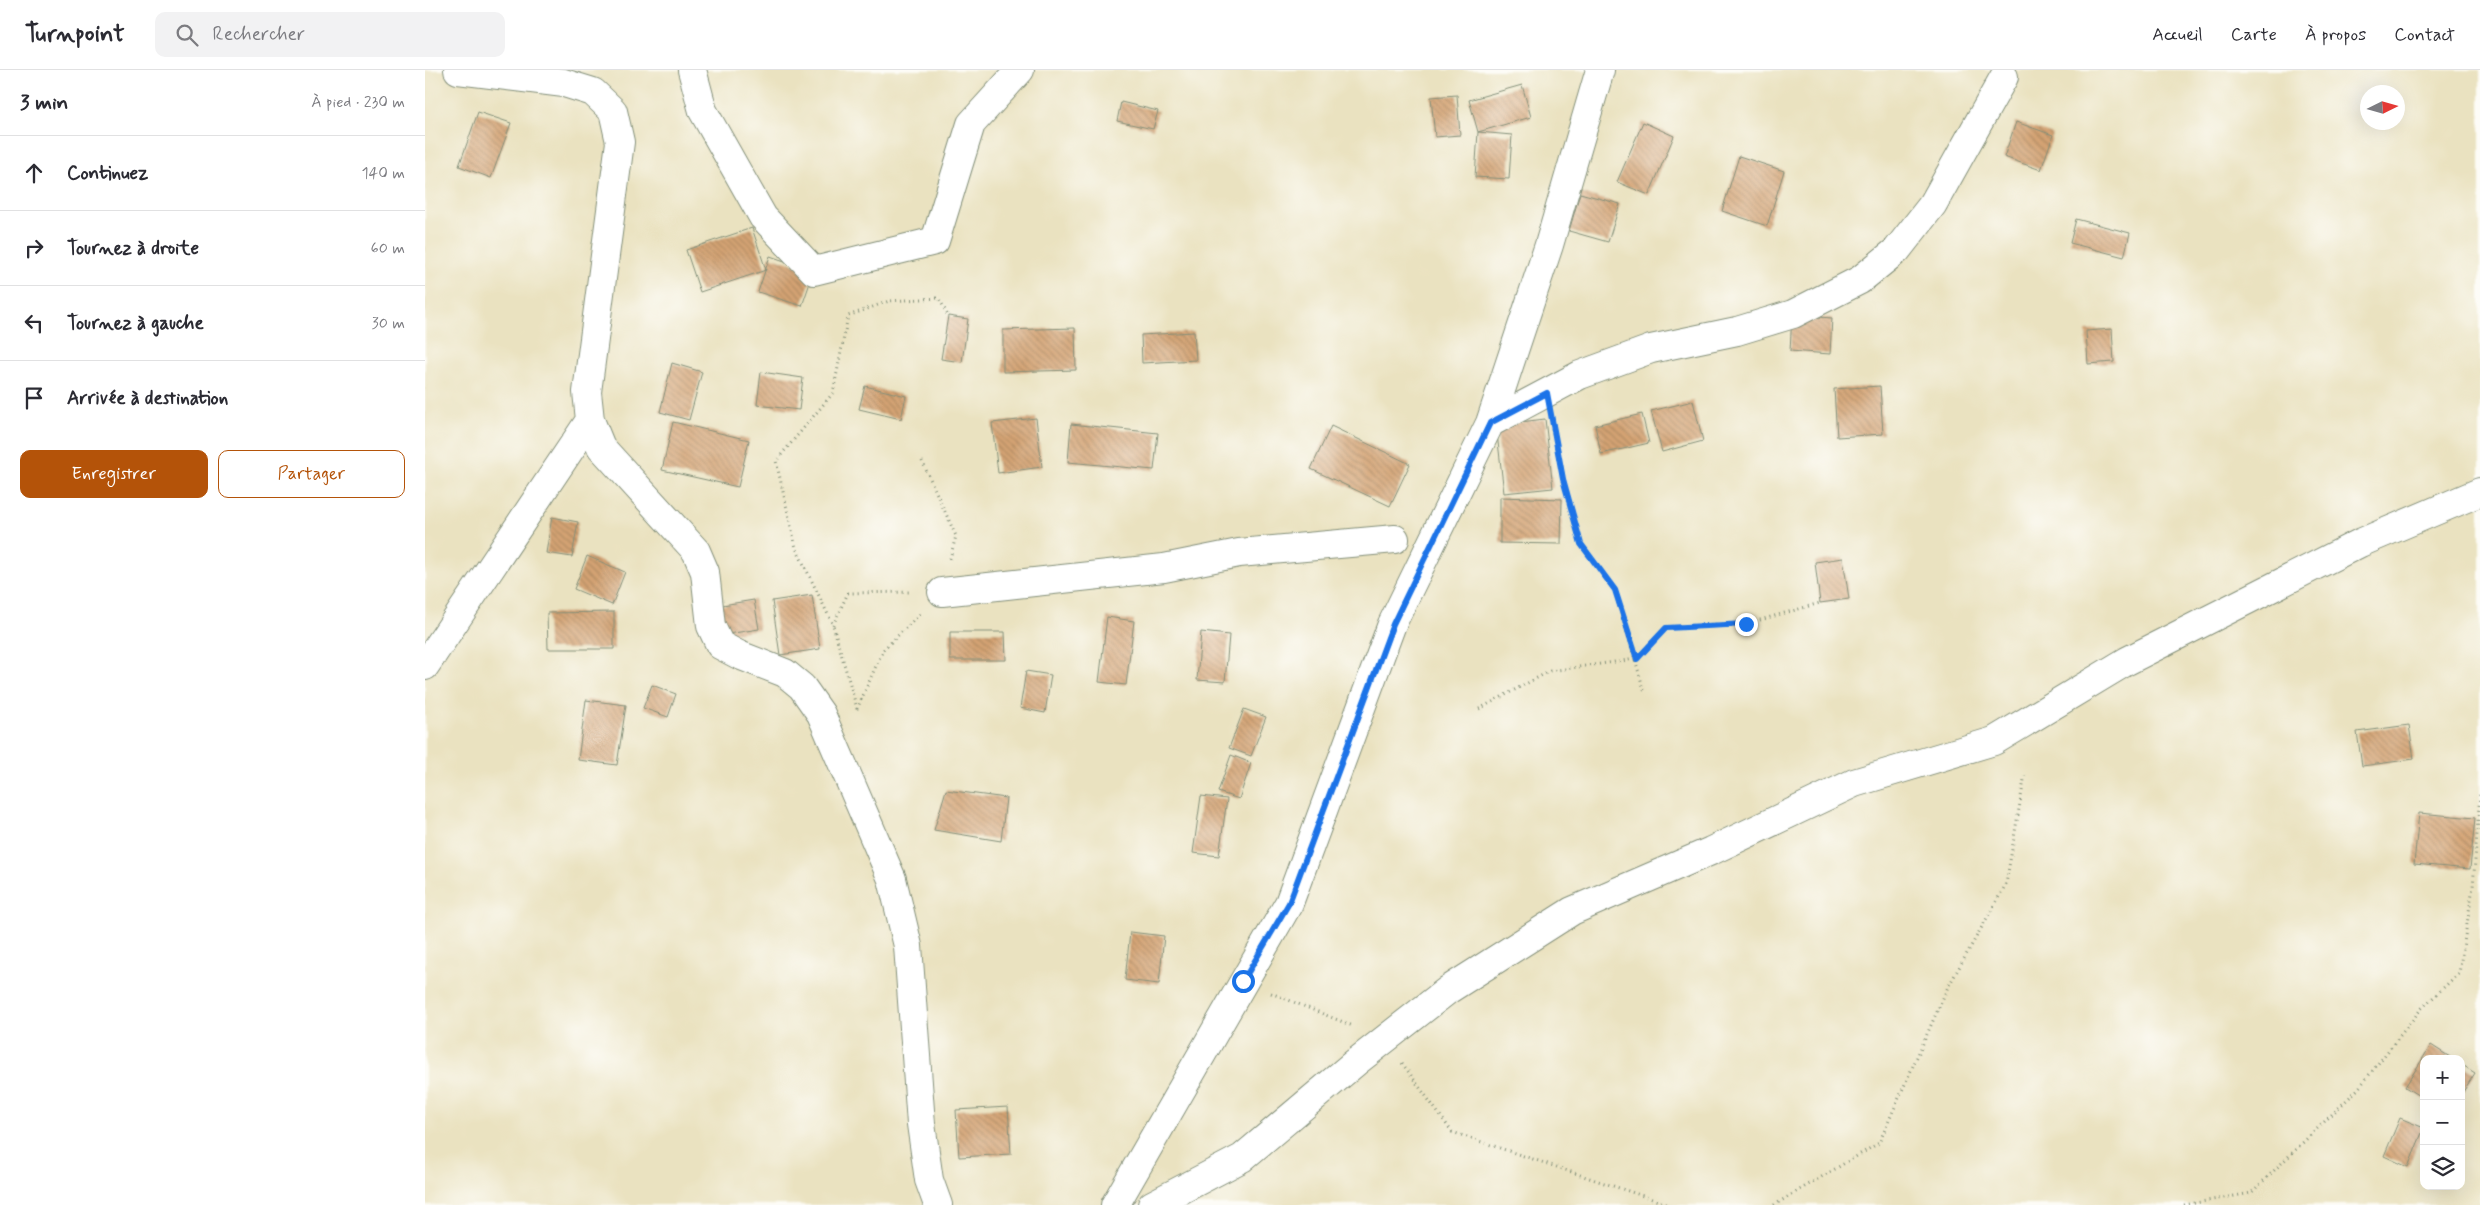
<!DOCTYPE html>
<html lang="fr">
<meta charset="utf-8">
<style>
body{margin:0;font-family:Mynerve,sans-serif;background:#f2f2f3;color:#2b2b33}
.controls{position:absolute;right:15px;bottom:15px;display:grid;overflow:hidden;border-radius:10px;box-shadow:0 5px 20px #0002}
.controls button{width:45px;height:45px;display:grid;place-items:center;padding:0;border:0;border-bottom:1px solid #e1e1e2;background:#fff;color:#2b2b33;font:25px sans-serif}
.compass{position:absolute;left:1935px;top:15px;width:45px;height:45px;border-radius:50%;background:#fff;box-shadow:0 5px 20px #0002;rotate:85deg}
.stop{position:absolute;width:15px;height:15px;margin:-11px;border:4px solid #1a73e8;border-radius:50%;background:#fff}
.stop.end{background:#1a73e8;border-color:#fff;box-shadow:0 1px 5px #0008}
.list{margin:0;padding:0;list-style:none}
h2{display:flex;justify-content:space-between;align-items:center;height:65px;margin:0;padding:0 20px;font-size:21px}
h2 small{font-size:16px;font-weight:400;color:#7c7c81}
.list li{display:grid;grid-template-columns:32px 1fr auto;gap:15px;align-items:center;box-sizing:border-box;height:75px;padding:0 20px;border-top:1px solid #e1e1e2}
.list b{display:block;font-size:19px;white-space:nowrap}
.list em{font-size:16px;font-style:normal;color:#7c7c81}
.actions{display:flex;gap:10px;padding:15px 20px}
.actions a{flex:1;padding:11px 0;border:1px solid #b45309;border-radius:10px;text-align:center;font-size:18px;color:#b45309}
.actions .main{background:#b45309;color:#fff}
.icon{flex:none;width:28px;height:28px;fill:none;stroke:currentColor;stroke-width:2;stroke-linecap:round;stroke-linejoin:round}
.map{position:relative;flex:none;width:2055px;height:1135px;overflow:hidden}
header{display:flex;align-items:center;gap:30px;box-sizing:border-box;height:70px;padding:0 25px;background:#fff;border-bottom:1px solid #e1e1e2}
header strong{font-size:24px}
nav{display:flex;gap:28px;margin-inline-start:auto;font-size:18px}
.search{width:350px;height:45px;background:#f2f2f3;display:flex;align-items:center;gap:12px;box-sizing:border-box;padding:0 18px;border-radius:10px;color:#7c7c81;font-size:19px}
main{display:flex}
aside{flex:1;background:#fff}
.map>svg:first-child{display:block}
</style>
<header>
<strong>Turnpoint</strong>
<div class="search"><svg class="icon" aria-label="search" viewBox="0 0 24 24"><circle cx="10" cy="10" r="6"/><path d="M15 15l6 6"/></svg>Rechercher</div>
<nav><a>Accueil</a><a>Carte</a><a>À propos</a><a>Contact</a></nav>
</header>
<main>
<aside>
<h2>3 min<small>À pied · 230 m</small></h2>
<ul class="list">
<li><svg class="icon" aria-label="ahead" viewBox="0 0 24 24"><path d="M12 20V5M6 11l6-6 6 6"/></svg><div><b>Continuez</b></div><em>140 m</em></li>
<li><svg class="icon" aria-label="right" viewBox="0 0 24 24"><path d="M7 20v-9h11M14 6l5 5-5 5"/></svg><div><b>Tournez à droite</b></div><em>60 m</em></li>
<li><svg class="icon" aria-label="left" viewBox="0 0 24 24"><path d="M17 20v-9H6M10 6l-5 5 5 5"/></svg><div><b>Tournez à gauche</b></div><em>30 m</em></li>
<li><svg class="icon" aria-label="arrive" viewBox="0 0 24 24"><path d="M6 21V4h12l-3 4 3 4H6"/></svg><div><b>Arrivée à destination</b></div></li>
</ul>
<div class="actions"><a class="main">Enregistrer</a><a>Partager</a></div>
</aside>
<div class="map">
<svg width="2055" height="1135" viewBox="0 0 2055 1135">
<defs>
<pattern id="building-back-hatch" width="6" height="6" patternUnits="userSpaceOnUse" patternTransform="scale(1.25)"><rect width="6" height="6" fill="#d4a373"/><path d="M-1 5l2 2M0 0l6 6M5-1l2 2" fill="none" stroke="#ab865f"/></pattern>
</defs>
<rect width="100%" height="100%" fill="#fdfcf7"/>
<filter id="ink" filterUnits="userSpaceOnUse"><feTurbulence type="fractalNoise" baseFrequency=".02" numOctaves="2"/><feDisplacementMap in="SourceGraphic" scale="10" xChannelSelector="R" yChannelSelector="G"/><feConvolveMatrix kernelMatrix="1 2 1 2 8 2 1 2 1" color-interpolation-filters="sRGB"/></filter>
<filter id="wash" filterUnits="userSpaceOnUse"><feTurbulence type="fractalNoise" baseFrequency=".0096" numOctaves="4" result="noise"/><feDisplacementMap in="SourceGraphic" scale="20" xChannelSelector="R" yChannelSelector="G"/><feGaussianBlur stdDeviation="1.12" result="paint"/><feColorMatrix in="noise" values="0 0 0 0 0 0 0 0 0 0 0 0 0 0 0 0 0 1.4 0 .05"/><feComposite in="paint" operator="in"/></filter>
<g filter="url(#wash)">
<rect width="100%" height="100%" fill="#eae2c0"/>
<g id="blocks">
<path fill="url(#building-back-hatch)" d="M1097 15 1106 47 1053 62 1044 30Z
M1032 25 1035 65 1010 67 1006 27Z
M696 32 733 41 728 59 692 51Z
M53 42 86 53 66 108 34 96Z
M1218 52 1249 66 1224 125 1192 112Z
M1591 52 1628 65 1616 100 1579 87Z
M1053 62 1087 65 1084 109 1050 107Z
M1314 86 1359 101 1342 156 1297 141Z
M1155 123 1195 134 1183 172 1144 161Z
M1651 149 1705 163 1699 187 1645 173Z
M327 158 341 200 275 222 261 180Z
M345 186 389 201 377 236 333 222Z
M1367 245 1407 248 1405 284 1365 281Z
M523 246 543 249 537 292 516 289Z
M650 258 651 300 578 302V260Z
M1687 259 1689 292 1663 294 1661 261Z
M769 262 771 290 717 293 716 265Z
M247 293 277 302 264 350 235 342Z
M336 302 378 308 374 340 332 335Z
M440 316 481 326 476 349 434 339Z
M1455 316 1458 364 1412 367 1409 319Z
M1268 331 1278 371 1237 382 1226 341Z
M1217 344 1224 373 1176 384 1170 355Z
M611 348 617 397 573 403 567 353Z
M1120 349 1128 418 1079 423 1071 355Z
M248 352 324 370 313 417 237 400Z
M646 354 733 363 729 400 643 392Z
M906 356 985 394 965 436 886 399Z
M1075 427 1137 429 1136 474 1075 473Z
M127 447 153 452 147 487 121 483Z
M162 486 200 502 187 535 149 519Z
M1418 488 1424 529 1395 533 1390 492Z
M387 525 395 579 355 585 347 531Z
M329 530 334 559 296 565 291 536Z
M189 542V579H123L122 543Z
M682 547 709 551 701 615 674 612Z
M525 562H580L581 590H525Z
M776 562 804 565 800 612 772 610Z
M601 601 626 605 620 643 595 638Z
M227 615 251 624 243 647 218 638Z
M161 630 201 635 192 695 153 690Z
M819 639 841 647 826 686 804 678Z
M1984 655 1989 689 1937 696 1932 662Z
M806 685 826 693 814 729 793 722Z
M521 720 581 728 576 771 509 760Z
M776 726 802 729 794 786 768 783Z
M1994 743 2050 748 2045 799 1989 794Z
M705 862 739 866 734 914 700 910Z
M2006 975 2028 989H1999V1029L1980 1017Z
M2036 994 2050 1003 2036 1025Z
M583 1037 586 1084 534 1087 531 1040Z
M1975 1048 1999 1058 1983 1097 1959 1086Z"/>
</g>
</g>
<g filter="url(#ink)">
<use href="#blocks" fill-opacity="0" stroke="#84907a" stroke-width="1"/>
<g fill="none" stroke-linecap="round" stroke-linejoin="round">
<defs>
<path id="minor" d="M33 0 139 13 168 22 188 41 195 72 162 322 165 350 176 377 271 481 280 502 286 556 295 575 314 585 360 603 377 617 396 644 467 809 483 876 496 1054 504 1110 513 1135
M267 0 278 41 338 147 389 201 510 171 546 54 595 0
M1065 353 1155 305 1226 279 1312 261 1368 244 1435 210 1472 180 1508 134 1579 7
M517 522 739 498 814 483 970 469
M0 596 165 350
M690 1135 864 833 967 554 1065 353 1124 175 1175 0
M727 1135 817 1088 931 992 1023 920 1147 841 1286 781 1429 713 1569 671 1702 591 1935 473 2055 422"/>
</defs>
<use href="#minor" stroke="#84907a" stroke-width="30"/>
<path stroke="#84907a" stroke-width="3" stroke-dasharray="1 4" stroke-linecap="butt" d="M1127 353 1138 409 1156 474 1190 520 1220 624
M497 391 531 466 524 492
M408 555 423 523 487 522
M432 639 408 555 371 478 351 391 408 323 423 246 464 231 514 228 523 246
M432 639 458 580 497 542
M1054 639 1125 601 1211 589 1241 558 1321 554 1395 533
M846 923 928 956
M977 993 1027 1062 1245 1135
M1349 1135 1454 1073 1522 919 1581 814 1600 704
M1759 1135 1826 1123 1933 1019 1996 939 2034 903 2048 817 2055 723"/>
<use href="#minor" stroke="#fff" stroke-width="28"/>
</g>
</g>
<g fill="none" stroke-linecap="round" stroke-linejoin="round" filter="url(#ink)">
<path stroke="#1a73e8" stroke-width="6" d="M818 911 864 833 968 554 1065 353 1122 323 1138 409 1156 474 1190 520 1212 589 1241 558 1321 554"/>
</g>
</svg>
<div class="controls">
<button>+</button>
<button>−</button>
<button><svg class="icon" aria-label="layers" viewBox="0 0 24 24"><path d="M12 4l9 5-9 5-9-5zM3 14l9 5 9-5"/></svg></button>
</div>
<svg class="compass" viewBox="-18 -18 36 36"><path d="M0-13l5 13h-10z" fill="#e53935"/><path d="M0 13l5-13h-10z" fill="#7c7c81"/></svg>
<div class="stop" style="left:818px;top:911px"></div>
<div class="stop end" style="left:1321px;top:554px"></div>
</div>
</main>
